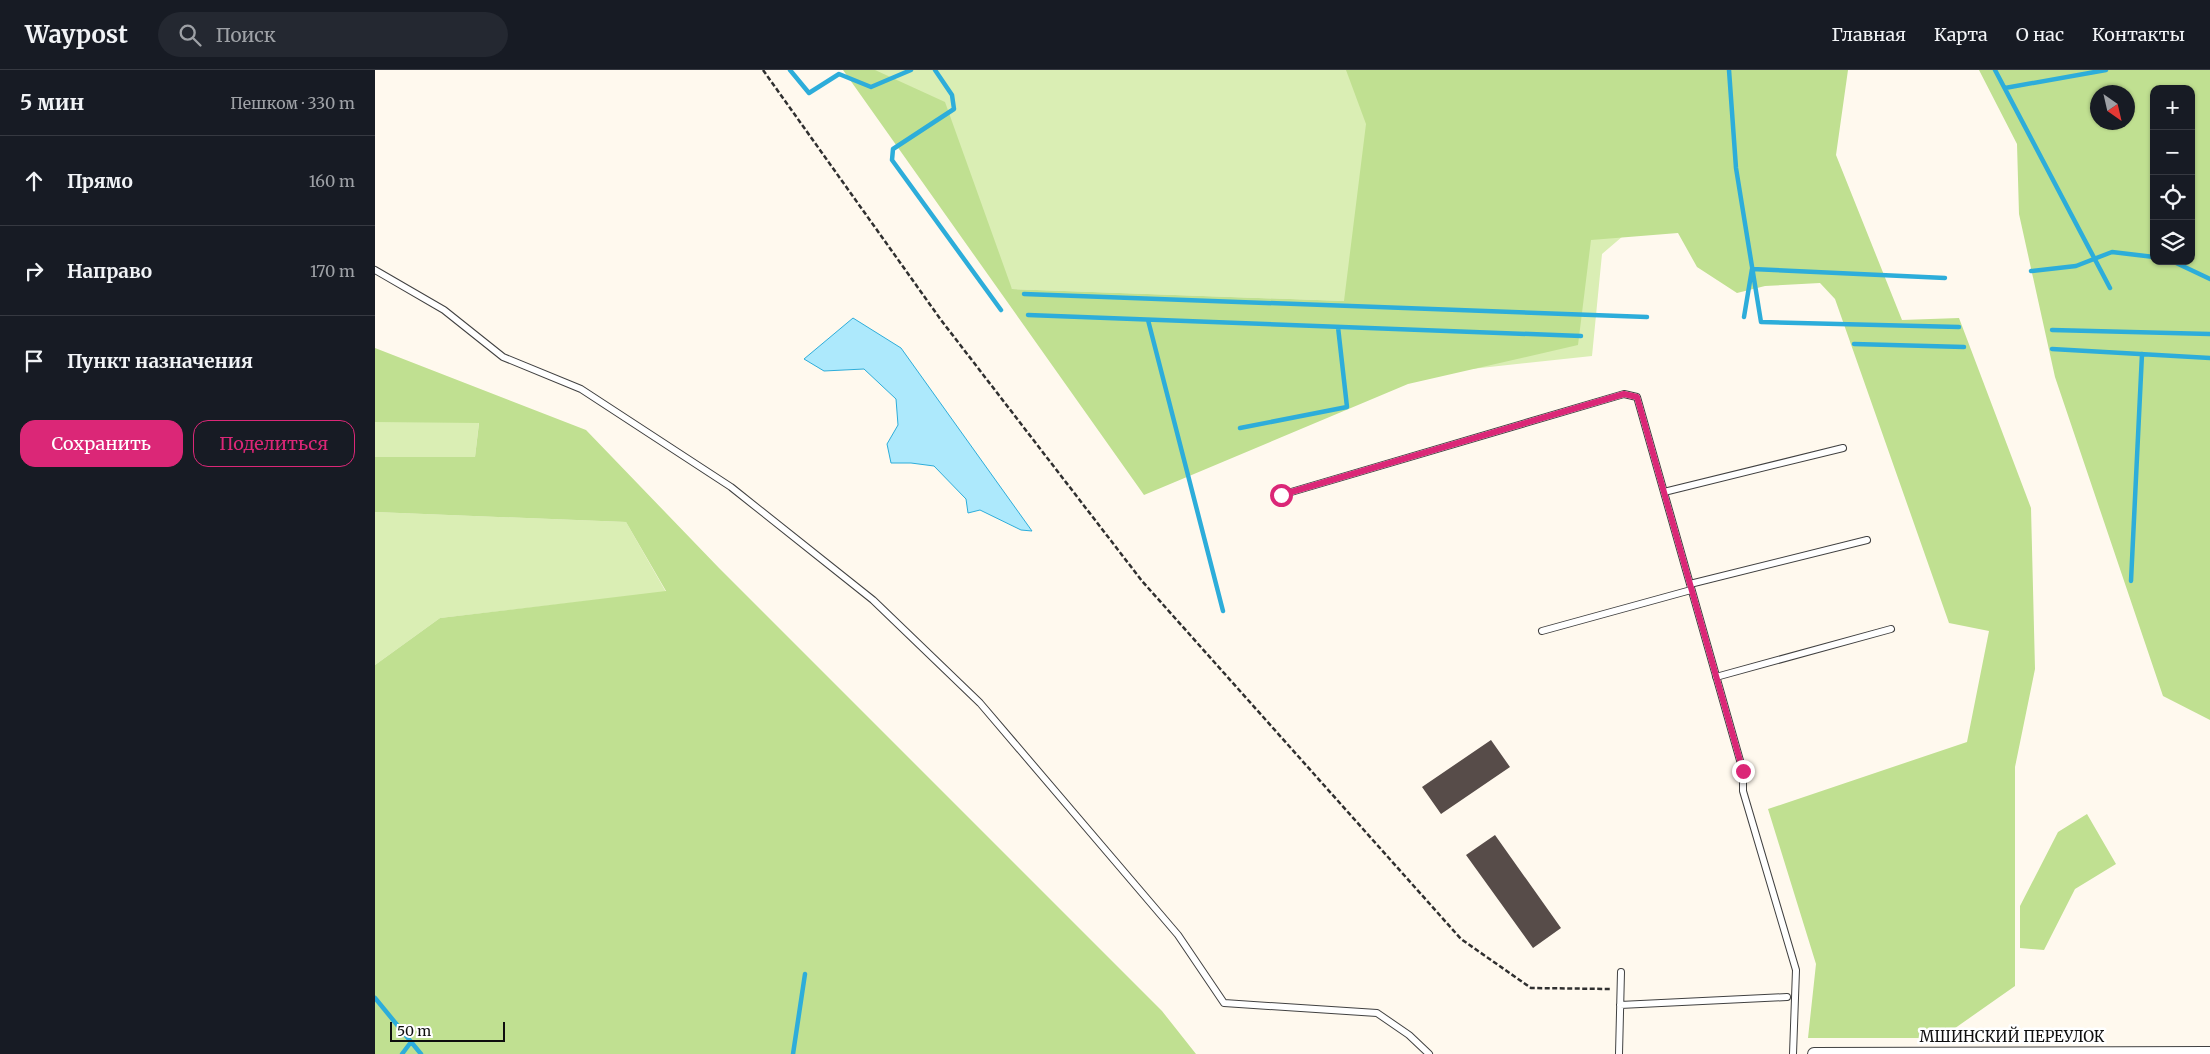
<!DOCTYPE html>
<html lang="ru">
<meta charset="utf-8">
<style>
body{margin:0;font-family:Merriweather,serif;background:#242831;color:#f1f3f6}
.controls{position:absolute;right:15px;top:15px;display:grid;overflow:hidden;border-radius:10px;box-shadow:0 1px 4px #0004}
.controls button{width:45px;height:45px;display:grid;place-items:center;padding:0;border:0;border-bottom:1px solid #363941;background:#171b24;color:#f1f3f6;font:25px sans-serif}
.compass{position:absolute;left:1715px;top:15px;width:45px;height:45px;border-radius:50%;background:#171b24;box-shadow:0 1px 4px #0004;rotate:146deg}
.scale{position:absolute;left:15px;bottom:12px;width:115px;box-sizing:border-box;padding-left:5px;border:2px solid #0e0e0e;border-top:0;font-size:14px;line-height:18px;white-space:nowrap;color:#0e0e0e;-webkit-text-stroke:4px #fff;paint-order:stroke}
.stop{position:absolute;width:15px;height:15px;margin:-11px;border:4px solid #db2777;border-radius:50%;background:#fff}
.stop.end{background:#db2777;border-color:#fff;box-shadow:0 1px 5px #0008}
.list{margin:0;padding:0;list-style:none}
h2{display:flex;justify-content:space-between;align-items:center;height:65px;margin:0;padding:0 20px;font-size:21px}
h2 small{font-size:16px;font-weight:400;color:#9ea1a6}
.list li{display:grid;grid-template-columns:32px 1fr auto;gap:15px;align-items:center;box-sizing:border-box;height:90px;padding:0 20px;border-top:1px solid #363941}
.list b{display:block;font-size:19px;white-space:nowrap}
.list em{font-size:16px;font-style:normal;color:#9ea1a6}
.actions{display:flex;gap:10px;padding:15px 20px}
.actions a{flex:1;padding:11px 0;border:1px solid #db2777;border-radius:15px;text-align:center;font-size:18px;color:#db2777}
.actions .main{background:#db2777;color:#fff}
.icon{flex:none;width:28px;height:28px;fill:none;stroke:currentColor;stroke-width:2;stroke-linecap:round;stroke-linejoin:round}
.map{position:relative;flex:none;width:1835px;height:984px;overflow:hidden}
header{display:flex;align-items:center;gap:30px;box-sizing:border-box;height:70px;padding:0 25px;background:#171b24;border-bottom:1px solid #363941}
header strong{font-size:24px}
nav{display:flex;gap:28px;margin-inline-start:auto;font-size:18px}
.search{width:350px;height:45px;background:#242831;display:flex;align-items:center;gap:12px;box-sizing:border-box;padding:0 18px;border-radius:28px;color:#9ea1a6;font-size:19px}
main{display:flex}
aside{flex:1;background:#171b24}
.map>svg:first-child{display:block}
</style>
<header>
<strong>Waypost</strong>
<div class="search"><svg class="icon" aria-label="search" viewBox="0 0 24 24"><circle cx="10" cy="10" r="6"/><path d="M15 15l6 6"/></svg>Поиск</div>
<nav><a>Главная</a><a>Карта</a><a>О нас</a><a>Контакты</a></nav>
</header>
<main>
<aside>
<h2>5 мин<small>Пешком · 330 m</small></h2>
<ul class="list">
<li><svg class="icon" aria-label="ahead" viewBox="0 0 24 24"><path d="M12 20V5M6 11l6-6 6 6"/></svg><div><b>Прямо</b></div><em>160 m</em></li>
<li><svg class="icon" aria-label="right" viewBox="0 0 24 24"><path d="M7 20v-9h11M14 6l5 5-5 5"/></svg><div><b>Направо</b></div><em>170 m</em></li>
<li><svg class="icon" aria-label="arrive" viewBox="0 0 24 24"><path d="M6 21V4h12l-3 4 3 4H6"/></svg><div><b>Пункт назначения</b></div></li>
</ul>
<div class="actions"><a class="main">Сохранить</a><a>Поделиться</a></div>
</aside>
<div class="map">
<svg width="1835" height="984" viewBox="0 0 1835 984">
<rect width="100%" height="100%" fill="#fff9ee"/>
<path fill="#daeeb4" d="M496 0H1298L1248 166 1227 184 1217 286 1078 301 969 231 637 219Z
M0 352H104L100 387H0Z
M0 442 251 452 291 522 65 548 0 595Z"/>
<path fill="#c0e091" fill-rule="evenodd" d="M468 0H500L570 32 637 219 969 231 991 54 971 0H1473L1461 85 1527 250 1584 248 1656 438 1660 599 1640 697V916L1566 968H1433L1441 894 1393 739 1592 672 1614 561 1574 553 1460 229 1445 213 1390 216 1362 223 1322 197 1303 163 1216 170 1203 275 1033 314 769 425Z
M1604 0H1835V650L1788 626 1680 307 1644 144 1642 74ZM1779 19H1816V191H1779ZM1752 22V52H1722V22Z
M0 278 211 360 344 498 787 941 821 984H0V595L65 548 291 521 251 452 0 442V387H100L104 353 0 352Z
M1712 744 1741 794 1700 819 1669 880 1645 878V836L1683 762Z"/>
<path fill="#ade9fc" stroke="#2dadda" d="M478 248 526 278 657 461 646 460 605 440 593 443 591 429 559 396 536 393H516L512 374 523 355 521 329 489 299 449 301 429 289Z"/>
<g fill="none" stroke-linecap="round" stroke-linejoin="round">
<path stroke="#2dadda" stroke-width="4.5" d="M415 0 434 23 464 4 496 17 536 0
M560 0 577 25 579 39 518 79 517 90 626 240
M1354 0 1361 98 1386 252 1584 257
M1620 0 1735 218
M1630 18 1731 0
M1797 191 1835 209
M1656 201 1701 196 1737 182 1779 187
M649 224 1272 247
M653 245 1206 266
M1369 247 1377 199 1570 208
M773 250 848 541
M1677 260 1835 264
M1479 274 1589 277
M1677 279 1835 288
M865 358 972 337 963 257
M1756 511 1767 284
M0 928 46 984
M27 984 36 972
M418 984 430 904"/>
</g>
<path fill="#574c49" d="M1116 670 1135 697 1066 744 1047 717Z
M1120 765 1186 858 1158 878 1091 785Z"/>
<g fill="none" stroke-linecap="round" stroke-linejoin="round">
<defs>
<path id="service" d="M0 200 69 240 128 287 206 319 356 417 498 530 605 633 803 865 849 933 1002 943 1034 965 1054 984
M1289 422 1468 378
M906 425 1249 324 1262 327 1368 701V721L1421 900 1418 984
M1315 514 1492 470
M1167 561 1316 520
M1341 607 1516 559
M1245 935 1412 927
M1244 984 1246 902"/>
<path id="minor" d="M1439 984 1835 983"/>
</defs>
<use href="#service" stroke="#414141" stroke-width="8"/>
<use href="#minor" stroke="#414141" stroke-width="14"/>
<path stroke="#303030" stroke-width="2.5" stroke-dasharray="5 2.5" stroke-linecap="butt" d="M388 0 566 250 767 511 1086 869 1156 918 1236 919"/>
<use href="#service" stroke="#fff" stroke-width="6"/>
<use href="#minor" stroke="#fff" stroke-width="12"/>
</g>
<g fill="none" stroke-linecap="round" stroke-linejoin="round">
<path stroke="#db2777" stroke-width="6" d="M906 425 1249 324 1262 327 1368 701"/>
</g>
<g text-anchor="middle" stroke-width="5" stroke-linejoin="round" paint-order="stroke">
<g font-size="15" fill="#0e0e0e" stroke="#fff">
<text x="1637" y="972">МШИНСКИЙ ПЕРЕУЛОК</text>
</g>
</g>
</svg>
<div class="controls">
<button>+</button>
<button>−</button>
<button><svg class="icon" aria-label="locate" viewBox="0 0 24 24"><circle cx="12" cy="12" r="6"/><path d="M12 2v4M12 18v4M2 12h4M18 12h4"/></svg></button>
<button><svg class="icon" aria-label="layers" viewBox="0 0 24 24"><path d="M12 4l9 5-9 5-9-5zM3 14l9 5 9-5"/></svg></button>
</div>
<svg class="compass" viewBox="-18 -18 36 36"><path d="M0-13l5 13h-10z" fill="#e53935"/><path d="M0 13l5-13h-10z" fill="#9ea1a6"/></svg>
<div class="scale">50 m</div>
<div class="stop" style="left:906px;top:425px"></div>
<div class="stop end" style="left:1368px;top:701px"></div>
</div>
</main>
